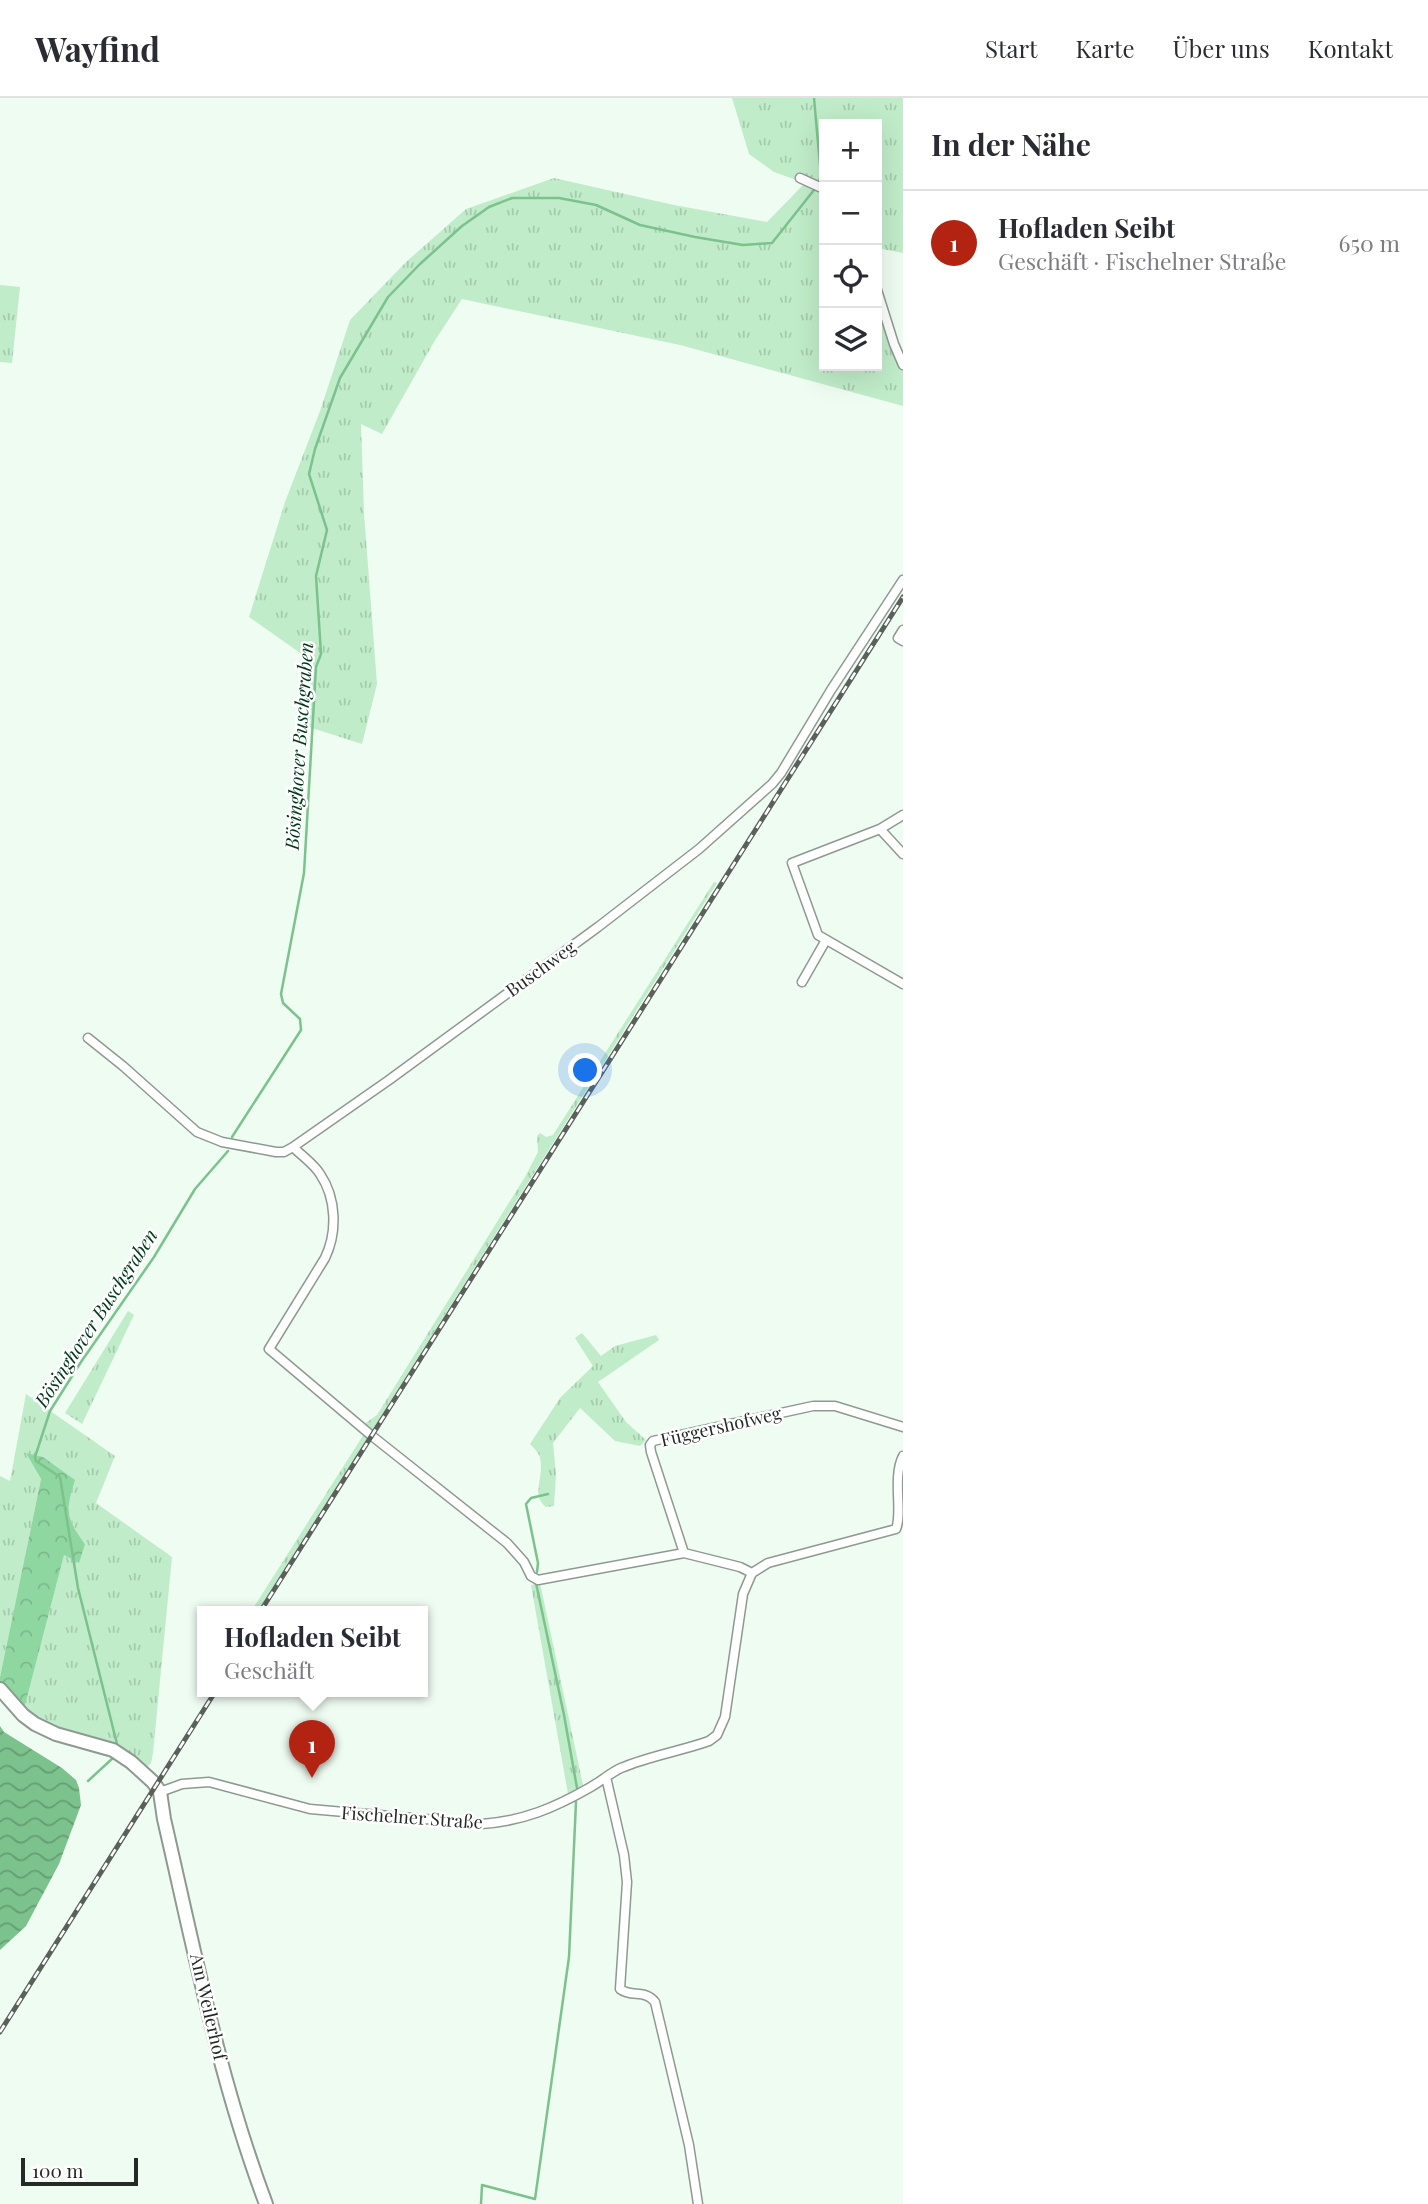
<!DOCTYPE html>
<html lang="de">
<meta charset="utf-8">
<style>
body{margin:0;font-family:"Playfair Display",serif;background:#f2f2f3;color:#2b2b33}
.controls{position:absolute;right:21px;top:21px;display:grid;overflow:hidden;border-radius:0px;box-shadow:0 7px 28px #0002}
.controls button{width:63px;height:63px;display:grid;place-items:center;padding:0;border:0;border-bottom:2px solid #e1e1e2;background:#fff;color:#2b2b33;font:35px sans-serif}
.scale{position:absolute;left:21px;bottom:18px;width:117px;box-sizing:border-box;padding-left:7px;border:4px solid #252a26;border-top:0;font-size:19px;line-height:24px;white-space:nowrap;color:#252a26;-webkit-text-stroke:5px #fff;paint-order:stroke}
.you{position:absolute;left:586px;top:973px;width:24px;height:24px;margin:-18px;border:5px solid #fff;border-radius:50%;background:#1a73e8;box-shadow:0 0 0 10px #1a73e833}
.badge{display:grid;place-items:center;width:46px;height:46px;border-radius:50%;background:#b22411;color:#fff;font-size:23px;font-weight:700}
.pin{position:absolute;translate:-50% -58px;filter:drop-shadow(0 2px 4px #0008)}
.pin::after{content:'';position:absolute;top:37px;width:24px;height:21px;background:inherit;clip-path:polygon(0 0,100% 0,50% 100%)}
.popup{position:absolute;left:197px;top:1508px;width:231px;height:91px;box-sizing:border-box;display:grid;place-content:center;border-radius:0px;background:#fff;filter:drop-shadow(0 2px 5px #0005);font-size:23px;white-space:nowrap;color:#7c7c81}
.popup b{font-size:26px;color:#2b2b33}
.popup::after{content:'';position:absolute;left:50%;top:100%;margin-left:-14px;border:14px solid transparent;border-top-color:#fff}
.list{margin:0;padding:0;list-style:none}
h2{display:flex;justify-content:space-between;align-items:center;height:91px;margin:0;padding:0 28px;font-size:30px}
h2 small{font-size:23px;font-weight:400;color:#7c7c81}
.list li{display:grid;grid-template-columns:46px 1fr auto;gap:21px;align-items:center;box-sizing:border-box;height:105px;padding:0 28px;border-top:2px solid #e1e1e2}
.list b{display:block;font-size:26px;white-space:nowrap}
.list p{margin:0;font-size:23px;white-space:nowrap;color:#7c7c81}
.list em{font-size:23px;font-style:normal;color:#7c7c81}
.icon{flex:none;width:38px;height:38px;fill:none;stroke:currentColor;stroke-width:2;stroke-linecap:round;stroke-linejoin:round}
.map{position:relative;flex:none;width:903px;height:2106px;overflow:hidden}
header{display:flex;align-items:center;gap:42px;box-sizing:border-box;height:98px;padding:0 35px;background:#fff;border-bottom:2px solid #e1e1e2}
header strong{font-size:33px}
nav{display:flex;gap:38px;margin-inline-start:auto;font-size:24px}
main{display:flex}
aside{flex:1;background:#fff}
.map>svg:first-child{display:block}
</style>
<header>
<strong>Wayfind</strong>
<nav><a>Start</a><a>Karte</a><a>Über uns</a><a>Kontakt</a></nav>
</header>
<main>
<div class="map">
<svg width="903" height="2106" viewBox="0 0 903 2106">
<defs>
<pattern id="grass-tufts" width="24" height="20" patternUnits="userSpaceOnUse" patternTransform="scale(1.75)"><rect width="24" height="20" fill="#c0ecc9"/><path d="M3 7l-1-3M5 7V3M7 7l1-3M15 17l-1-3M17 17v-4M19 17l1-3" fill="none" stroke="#a5cbac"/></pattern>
<pattern id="forest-crowns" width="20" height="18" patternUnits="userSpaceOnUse" patternTransform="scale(1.75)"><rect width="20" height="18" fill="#8fd7a1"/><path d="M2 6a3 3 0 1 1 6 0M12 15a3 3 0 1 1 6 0" fill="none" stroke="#7bb98a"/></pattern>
<pattern id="water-waves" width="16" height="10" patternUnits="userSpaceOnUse" patternTransform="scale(1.75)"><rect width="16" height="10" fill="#7bc28d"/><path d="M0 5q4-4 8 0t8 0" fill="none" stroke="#659e73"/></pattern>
</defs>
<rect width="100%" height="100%" fill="#effcf2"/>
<path fill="url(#grass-tufts)" d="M732 0H903V155L877 150V26H824V268H877V197L903 271V308L680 247 462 201 434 244 382 336 361 326 364 415 377 586 362 646 306 628 308 586 306 559 249 519 285 404 320 313 350 222 406 164 466 111 554 80 674 107 767 124 805 85 774 74 749 56Z
M0 187 20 189 12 265 0 264Z
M714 784 717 785 371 1334 363 1327 377 1317 525 1079 538 1054 537 1038 540 1035 546 1039 553 1037Z
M128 1213 134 1217 82 1326 65 1315Z
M582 1235 601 1258 615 1248 656 1237 659 1242 598 1284 626 1324 646 1342 640 1348 615 1343 580 1310 553 1345 556 1376 554 1408 546 1409C530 1397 545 1378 540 1360 539 1355 534 1350 530 1346L560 1300 593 1268 575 1240Z
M26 1296 115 1358 96 1405 172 1459 153 1655 151 1665 146 1670 57 1634 23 1615 64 1456 85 1446C66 1420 65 1413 74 1382L27 1356 41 1381 0 1579V1378L10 1383Z
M364 1336 368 1339 257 1514 252 1512Z
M540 1485 583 1687 568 1696 531 1487Z"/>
<path fill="url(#forest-crowns)" d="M26 1355 43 1359 75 1382C65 1413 66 1420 85 1446L79 1465 64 1457 23 1615 0 1587V1579L41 1381Z"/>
<path fill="url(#water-waves)" d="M0 1628 4 1634 62 1670 76 1682 79 1690 81 1707 59 1766 26 1828 0 1852Z"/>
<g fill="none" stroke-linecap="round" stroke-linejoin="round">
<path stroke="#7bc28d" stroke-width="2.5" d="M814 0 821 78 819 83
M232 1039 301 932 300 921 283 905 281 896 304 775 316 569 321 556 316 478 327 432 309 376 315 351 340 280 388 199 420 166 462 128 489 109 512 100H559L596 107 640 127 695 139 743 147 772 145 814 92
M537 1474 538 1465 526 1406 531 1400 548 1396
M536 1485 564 1617 577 1690
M118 1650 78 1490 60 1379 36 1363 35 1359 50 1313 81 1264 154 1159 195 1091 228 1053
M88 1683 114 1659
M481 2106 482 2087 535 2101 569 1859 576 1704"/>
<defs>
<path id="street" d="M800 80 824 91
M877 192 894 246 903 267
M903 532 898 540 903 543
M903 717 880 731 792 765 818 837 903 886
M880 731 903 756
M802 884 826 842
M88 940 123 968 197 1034 222 1044 276 1054H284L293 1049
M684 1455 651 1354 650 1347 653 1343 813 1308H835L903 1329
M752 1475 740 1469 684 1455 538 1482 531 1478 524 1464 507 1445 372 1338 269 1251 325 1160C337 1135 337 1101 320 1076 314 1066 302 1058 293 1049L389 982 598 829 699 751 772 686 781 675 831 592 903 482
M606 1679 624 1757 627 1784 620 1891C632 1900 645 1891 655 1904L689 2047 698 2106
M160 1694 182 1686 209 1684 310 1711 482 1726C523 1723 554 1710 589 1690 600 1684 610 1675 621 1670 649 1658 681 1653 709 1643L717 1637 725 1619 743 1496 752 1475 768 1465 896 1431C903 1414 892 1380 903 1358"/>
<path id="secondary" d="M0 1591 23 1617 35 1626 56 1636 113 1652 131 1664 153 1684 160 1694 164 1721C194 1851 219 1981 266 2106"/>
</defs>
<use href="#street" stroke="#8e9a91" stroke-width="11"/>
<use href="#secondary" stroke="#8e9a91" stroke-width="16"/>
<use href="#street" stroke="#fff" stroke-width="8"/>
<use href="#secondary" stroke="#fff" stroke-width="12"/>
<defs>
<path id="rail" d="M260 1514 903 499
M0 1934 215 1594"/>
</defs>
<use href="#rail" stroke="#5a615b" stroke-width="5"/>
<use href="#rail" stroke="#fff" stroke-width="2.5" stroke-dasharray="8" stroke-linecap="butt"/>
</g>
<g text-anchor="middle" stroke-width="5" stroke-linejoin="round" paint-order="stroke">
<g font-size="18" fill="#252a26" stroke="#fff">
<text transform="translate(541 871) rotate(-36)" y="6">Buschweg</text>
<text transform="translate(721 1329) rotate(-13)" y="6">Függershofweg</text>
<text transform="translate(412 1720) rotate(4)" y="6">Fischelner Straße</text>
<text transform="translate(208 1909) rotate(77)" y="6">Am Weilerhof</text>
</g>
<g font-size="19" font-style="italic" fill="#003917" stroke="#fff">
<text transform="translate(299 648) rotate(-86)" y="7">Bösinghover Buschgraben</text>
<text transform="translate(96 1220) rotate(-57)" y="7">Bösinghover Buschgraben</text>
</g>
</g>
</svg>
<div class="controls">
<button>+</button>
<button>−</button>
<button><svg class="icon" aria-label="locate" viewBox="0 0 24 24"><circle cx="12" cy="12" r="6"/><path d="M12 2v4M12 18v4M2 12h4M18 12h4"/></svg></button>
<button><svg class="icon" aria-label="layers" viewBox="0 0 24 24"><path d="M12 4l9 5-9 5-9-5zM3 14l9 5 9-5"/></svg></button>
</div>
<div class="scale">100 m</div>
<div class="you"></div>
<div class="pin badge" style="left:312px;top:1680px">1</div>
<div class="popup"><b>Hofladen Seibt</b>Geschäft</div>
</div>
<aside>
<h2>In der Nähe<small></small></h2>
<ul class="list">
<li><span class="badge">1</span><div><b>Hofladen Seibt</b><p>Geschäft · Fischelner Straße</p></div><em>650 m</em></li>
</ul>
</aside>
</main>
